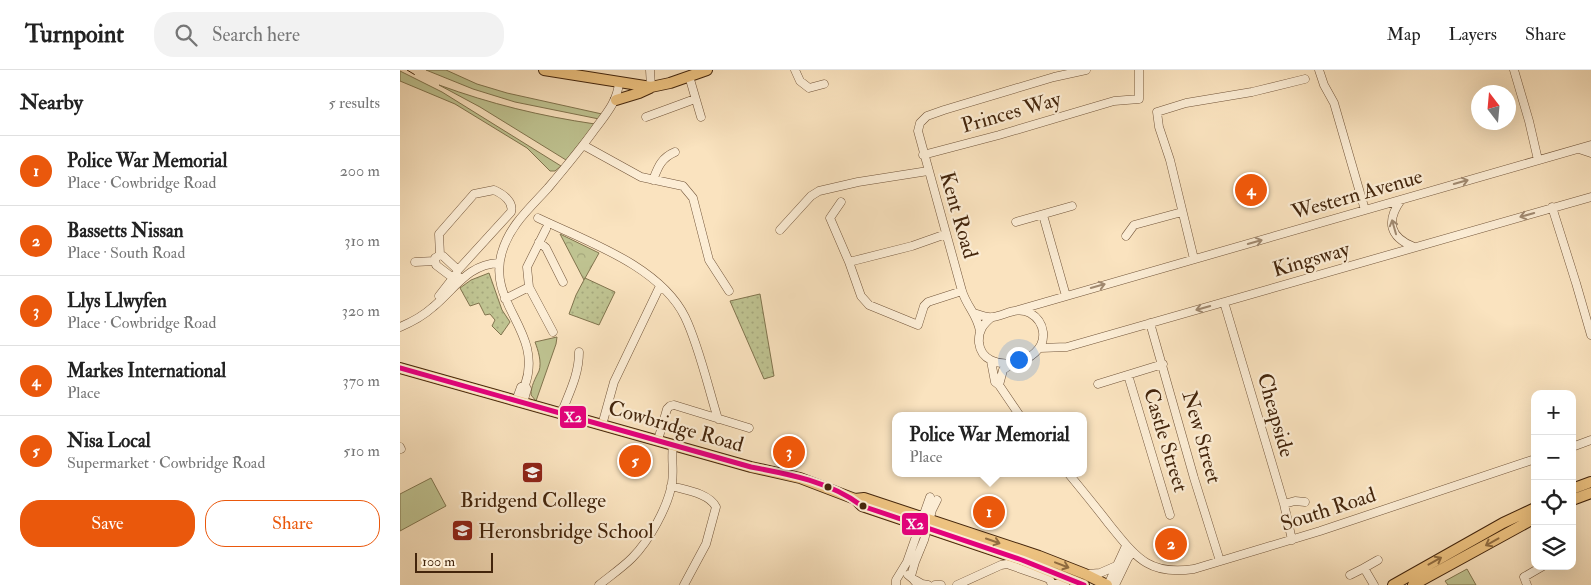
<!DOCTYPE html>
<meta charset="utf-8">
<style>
body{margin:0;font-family:"IM FELL Double Pica",serif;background:#f2f2f2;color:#222}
.controls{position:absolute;right:15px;bottom:15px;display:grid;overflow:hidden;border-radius:10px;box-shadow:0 5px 20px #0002}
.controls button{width:45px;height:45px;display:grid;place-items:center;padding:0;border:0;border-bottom:1px solid #e0e0e0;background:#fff;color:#222;font:25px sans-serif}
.compass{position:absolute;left:1071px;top:15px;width:45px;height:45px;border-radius:50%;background:#fff;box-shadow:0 5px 20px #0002;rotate:344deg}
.scale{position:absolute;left:15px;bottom:12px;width:78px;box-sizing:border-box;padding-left:5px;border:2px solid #43250c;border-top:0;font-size:14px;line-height:18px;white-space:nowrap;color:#43250c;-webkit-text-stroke:4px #fcedd5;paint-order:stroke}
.you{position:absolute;left:618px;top:289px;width:18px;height:18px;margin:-12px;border:4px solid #fff;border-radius:50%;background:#1a73e8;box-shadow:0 0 0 8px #1a73e833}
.badge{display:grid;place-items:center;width:32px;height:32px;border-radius:50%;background:#ea580c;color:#fff;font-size:16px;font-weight:700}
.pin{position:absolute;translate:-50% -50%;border:2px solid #fff;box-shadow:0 1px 5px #0006}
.popup{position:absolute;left:492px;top:342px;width:195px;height:65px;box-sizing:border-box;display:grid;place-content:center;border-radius:10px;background:#fff;filter:drop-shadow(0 1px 4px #0005);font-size:16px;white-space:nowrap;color:#767676}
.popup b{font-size:19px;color:#222}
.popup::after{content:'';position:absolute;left:50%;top:100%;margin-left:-10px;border:10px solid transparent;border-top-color:#fff}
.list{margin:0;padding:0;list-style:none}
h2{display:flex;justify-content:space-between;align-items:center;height:65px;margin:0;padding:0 20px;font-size:21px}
h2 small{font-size:16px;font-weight:400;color:#767676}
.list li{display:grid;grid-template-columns:32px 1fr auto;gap:15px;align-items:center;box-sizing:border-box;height:70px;padding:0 20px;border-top:1px solid #e0e0e0}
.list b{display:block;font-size:19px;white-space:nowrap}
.list p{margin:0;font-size:16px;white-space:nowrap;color:#767676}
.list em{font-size:16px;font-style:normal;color:#767676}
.actions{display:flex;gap:10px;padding:15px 20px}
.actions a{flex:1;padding:11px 0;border:1px solid #ea580c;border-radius:20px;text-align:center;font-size:18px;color:#ea580c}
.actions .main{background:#ea580c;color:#fff}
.icon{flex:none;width:28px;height:28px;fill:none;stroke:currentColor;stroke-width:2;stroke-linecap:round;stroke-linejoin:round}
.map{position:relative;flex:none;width:1191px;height:515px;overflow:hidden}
header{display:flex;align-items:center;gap:30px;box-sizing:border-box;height:70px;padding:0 25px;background:#fff;border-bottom:1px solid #e0e0e0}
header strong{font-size:24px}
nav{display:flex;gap:28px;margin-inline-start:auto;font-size:18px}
.search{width:350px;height:45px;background:#f2f2f2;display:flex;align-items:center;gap:12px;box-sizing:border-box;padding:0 18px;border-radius:20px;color:#767676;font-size:19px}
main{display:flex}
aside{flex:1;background:#fff}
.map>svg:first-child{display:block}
</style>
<header>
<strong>Turnpoint</strong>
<div class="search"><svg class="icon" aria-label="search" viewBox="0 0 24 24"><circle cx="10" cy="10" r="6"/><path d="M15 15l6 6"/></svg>Search here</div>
<nav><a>Map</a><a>Layers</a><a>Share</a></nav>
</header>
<main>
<aside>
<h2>Nearby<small>5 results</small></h2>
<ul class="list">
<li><span class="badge">1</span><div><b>Police War Memorial</b><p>Place · Cowbridge Road</p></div><em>200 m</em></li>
<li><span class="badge">2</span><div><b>Bassetts Nissan</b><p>Place · South Road</p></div><em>310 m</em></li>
<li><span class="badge">3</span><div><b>Llys Llwyfen</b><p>Place · Cowbridge Road</p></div><em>320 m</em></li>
<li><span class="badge">4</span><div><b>Markes International</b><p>Place</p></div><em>370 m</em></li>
<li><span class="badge">5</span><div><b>Nisa Local</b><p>Supermarket · Cowbridge Road</p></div><em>510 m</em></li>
</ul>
<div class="actions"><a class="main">Save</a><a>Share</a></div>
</aside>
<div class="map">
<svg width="1191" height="515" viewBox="0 0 1191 515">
<defs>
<pattern id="park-crowns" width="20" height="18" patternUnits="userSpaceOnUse" patternTransform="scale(1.25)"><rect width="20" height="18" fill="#bfc391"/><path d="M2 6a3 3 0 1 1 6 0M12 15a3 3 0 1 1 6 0" fill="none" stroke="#a5a77c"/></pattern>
<pattern id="garden-dots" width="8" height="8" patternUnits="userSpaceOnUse" patternTransform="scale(1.25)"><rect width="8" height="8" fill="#bfc391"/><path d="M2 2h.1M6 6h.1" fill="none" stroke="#a5a77c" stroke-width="1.8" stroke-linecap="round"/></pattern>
</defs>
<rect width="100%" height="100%" fill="#fae3bf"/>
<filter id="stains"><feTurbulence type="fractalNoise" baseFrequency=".004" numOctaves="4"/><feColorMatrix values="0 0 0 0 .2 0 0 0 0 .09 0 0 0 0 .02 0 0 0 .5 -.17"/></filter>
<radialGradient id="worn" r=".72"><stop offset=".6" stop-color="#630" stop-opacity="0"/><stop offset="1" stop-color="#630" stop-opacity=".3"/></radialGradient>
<path fill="#bfc391" stroke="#81744e" d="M26 0H46L77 14 107 23 202 44 199 49 115 32 73 19Z
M0 1 42 22 161 96 155 101H150L127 78 55 34 0 11Z
M39 15C91 34 140 46 195 54L166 90 80 37Z
M157 267 156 274 136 331 131 325C131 316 135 309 139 301 142 292 138 280 135 272Z
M31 408 46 436 0 461V424Z
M1067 499 1076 515H1048L1045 511Z"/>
<path fill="url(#park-crowns)" stroke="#81744e" d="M160 164 199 183 184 210Z"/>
<path fill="url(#garden-dots)" stroke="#81744e" d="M89 203 102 240 110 252 101 265 92 256 95 250 90 244 85 245 79 233 70 236 60 218 71 210Z
M185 208 215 222 199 255 169 244 176 225Z
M360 224 374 306 364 309 330 231Z"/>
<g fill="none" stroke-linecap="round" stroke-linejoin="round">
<defs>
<path id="minor" d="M250 0 251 17
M395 0 400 11 409 18 424 14
M919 0 924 15 934 33 965 140
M1114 0 1129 51 1138 90
M289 6 301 47
M246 47 295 29
M183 75 241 107 283 116 293 128 309 190 329 221
M1179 79 1191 83
M523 85 599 65 714 31 739 29V0
M253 110C258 97 261 88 275 82
M1001 130C986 151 989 167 1014 177
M441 132 430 148 449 192
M1152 137 1176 213 1191 265
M643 145 666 226
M138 148C186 171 260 196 285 247 299 276 308 317 318 349
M616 152 672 136
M380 160 411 126 419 121 458 112 528 101
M546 164 512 176 449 192 461 226 469 235 518 255 524 236 528 232 562 221
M726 166 734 155 782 142
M139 172 146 178 163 212
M40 185 39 164 74 124 94 120C103 124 114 132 111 142L58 200 43 186 40 185 35 188 36 195 53 208 56 204 61 209
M794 189 770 90 759 57 757 42 786 33 852 22 905 9
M15 192 35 191
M129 217 153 262
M39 226 53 208
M105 229 129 217 127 197 146 159
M824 232 884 434 892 470
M618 240 1191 75
M574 243C580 245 587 248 593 247 606 245 617 236 630 243 637 247 642 254 643 262 647 295 583 307 579 273 578 261 583 254 592 247
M750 253 794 408 820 491
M0 257C12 252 23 246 33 237 55 219 68 194 99 193
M580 261C577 244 567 237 562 221L518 61 520 53 527 46 544 40 654 7 686 0
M640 278 667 277 1191 127
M591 291 595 312 599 315 620 346
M728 305 770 445
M698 314 763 294
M599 315 603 300 611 294
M116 331 121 317 125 315C144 261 86 234 102 182 110 155 129 139 148 118 164 99 180 80 195 59 206 44 217 32 219 13
M123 333 127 319 125 315
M161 344C169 323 179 305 179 282
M202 355 214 312 260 216
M258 370 267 339 270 336 274 335 349 358
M0 377 1 379
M1172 377 1191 370
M668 403C682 420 696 437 709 454 736 487 748 506 794 499L920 461 1135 389
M271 416C285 420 309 423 316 437L306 474 284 515
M884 434 895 431 905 432
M687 504 700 503 716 496
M508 505 513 509 518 515
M950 505 964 498
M511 506 515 492 524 470 532 440 537 430
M515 510 522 514 528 515
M199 515C210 506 222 498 232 488 249 471 268 437 272 413 274 400 271 388 273 375
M496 515V510L507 492 530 427
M535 515H541
M557 515 601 495 607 494 647 508 650 510 652 515 659 513 665 515
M708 515 726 476
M715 515 728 488 732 483
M974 515 964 498 978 490
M1127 515 1124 507 1143 496"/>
<path id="major" d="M144 0 251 17 270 13 307 0
M216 30 239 23 250 18
M0 298 351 397 400 408 455 429 464 428 639 486 685 504 707 515
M1172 419 1191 412
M455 429 462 436 622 490 684 515
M1172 430 1191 423
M993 515 1103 453 1135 438
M1013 515 1135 448"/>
</defs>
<use href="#minor" stroke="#715439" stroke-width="9"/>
<use href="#major" stroke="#43250c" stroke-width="12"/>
<use href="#minor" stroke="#fcedd5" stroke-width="8"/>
<use href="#major" stroke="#edc280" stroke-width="10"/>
<path stroke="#43250c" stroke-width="1" stroke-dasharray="9 9" stroke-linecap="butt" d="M7 0 17 6"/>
<defs>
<path id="bus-1" d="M0 298 351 397C389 404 431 412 462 436L622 490 684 515"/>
</defs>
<use href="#bus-1" stroke="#fcedd5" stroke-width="9"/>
<use href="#bus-1" stroke="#e5007d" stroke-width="5"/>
</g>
<defs><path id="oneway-shaft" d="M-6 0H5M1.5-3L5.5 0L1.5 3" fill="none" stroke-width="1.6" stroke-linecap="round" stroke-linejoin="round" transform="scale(1.25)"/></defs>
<g stroke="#a08970">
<use href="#oneway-shaft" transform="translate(1061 112) rotate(-16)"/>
<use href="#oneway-shaft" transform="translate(1127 145) rotate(164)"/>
<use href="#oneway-shaft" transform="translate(994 157) rotate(-106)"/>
<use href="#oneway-shaft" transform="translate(855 172) rotate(-16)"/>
<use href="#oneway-shaft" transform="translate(698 216) rotate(-16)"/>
<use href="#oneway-shaft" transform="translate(803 238) rotate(164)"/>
</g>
<g stroke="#906c40">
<use href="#oneway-shaft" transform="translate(593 471) rotate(19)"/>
<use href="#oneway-shaft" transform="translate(1092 472) rotate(151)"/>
<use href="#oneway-shaft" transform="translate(1035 491) rotate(-29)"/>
<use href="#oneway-shaft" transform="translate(662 495) rotate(21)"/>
</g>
<defs>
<symbol id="university-square" viewBox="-11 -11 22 22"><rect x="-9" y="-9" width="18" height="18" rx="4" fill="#8f2418" stroke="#fcedd5"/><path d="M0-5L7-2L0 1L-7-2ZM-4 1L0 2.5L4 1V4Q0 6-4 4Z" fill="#fff"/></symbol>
<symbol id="school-square" viewBox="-11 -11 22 22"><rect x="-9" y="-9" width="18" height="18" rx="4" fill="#8f2418" stroke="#fcedd5"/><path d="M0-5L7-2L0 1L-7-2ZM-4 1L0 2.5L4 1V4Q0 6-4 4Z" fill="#fff"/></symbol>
</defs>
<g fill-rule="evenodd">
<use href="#university-square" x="120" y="390" width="25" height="25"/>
<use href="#school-square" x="50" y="448" width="25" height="25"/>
</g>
<g fill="#43250c" stroke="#fcedd5" stroke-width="2">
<circle cx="428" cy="417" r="4.5"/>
<circle cx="463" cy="436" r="4.5"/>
</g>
<g text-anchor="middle" stroke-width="4.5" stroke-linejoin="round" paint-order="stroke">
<g font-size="21" fill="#43250c" stroke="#fcedd5">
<text transform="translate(611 42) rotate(-16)" y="7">Princes Way</text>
<text transform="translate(957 124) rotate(-16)" y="7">Western Avenue</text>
<text transform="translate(559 145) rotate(74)" y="7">Kent Road</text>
<text transform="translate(911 189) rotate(-16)" y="7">Kingsway</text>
<text transform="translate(876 345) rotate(74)" y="7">Cheapside</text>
<text transform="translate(276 356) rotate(16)" y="7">Cowbridge Road</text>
<text transform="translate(802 367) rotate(74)" y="7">New Street</text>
<text transform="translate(766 370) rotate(73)" y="7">Castle Street</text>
<text transform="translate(928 439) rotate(-18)" y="7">South Road</text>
</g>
<g font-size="21" fill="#43250c" stroke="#fcedd5">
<text x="133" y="437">Bridgend College</text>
<text x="78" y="468" text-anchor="start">Heronsbridge School</text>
</g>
</g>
<g stroke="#fcedd5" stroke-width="2">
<rect x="159" y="335" width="28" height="24" rx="5" fill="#e5007d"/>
<rect x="501" y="442" width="28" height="24" rx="5" fill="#e5007d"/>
</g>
<g font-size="14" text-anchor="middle" font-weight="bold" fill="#fff">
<text x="173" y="352">X2</text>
<text x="515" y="459">X2</text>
</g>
<rect width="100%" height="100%" filter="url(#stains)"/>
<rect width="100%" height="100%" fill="url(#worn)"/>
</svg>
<div class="controls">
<button>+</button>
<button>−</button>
<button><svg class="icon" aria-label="locate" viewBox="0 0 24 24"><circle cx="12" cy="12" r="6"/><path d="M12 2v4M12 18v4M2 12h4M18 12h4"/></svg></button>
<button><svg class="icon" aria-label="layers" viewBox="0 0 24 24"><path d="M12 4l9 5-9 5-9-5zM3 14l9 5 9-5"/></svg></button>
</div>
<svg class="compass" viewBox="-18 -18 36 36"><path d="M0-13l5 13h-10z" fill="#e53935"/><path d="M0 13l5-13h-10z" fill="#767676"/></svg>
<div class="scale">100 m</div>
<div class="you"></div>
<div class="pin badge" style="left:589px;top:442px">1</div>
<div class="popup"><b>Police War Memorial</b>Place</div>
<div class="pin badge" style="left:771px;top:474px">2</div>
<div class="pin badge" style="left:389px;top:382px">3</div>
<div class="pin badge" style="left:851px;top:120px">4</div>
<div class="pin badge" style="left:235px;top:391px">5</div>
</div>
</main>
